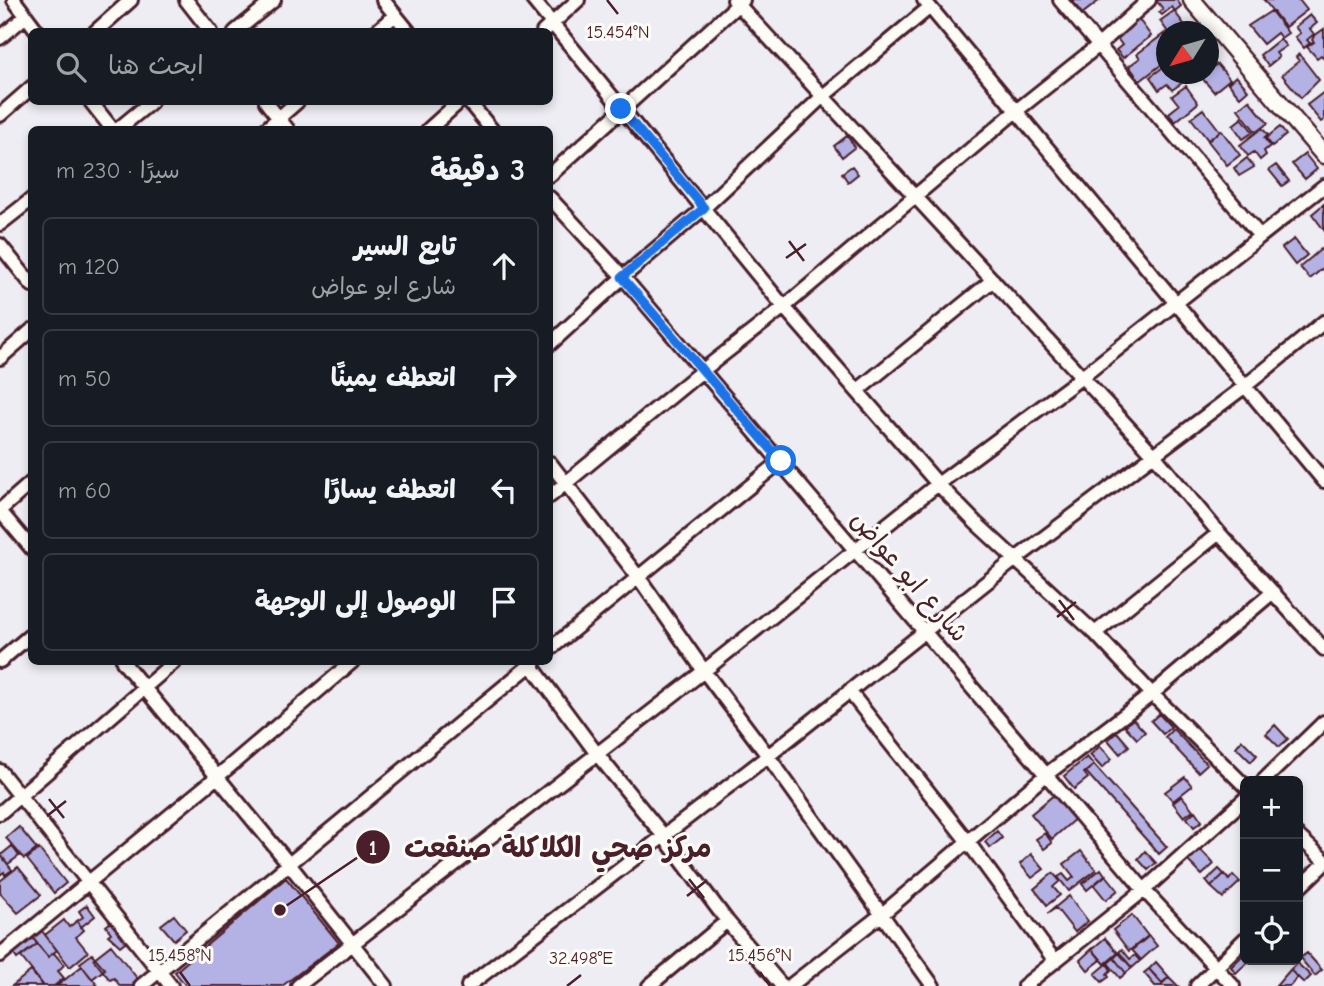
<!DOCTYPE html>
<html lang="ar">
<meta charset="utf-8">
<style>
body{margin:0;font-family:"Comic Neue","Playpen Sans Arabic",sans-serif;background:#242831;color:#f1f3f6;direction:rtl}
.controls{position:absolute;right:21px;bottom:21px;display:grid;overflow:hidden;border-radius:10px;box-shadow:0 4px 10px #0003}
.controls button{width:63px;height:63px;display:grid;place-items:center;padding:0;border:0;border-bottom:2px solid #363941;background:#171b24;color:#f1f3f6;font:35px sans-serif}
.compass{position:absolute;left:1156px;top:21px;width:63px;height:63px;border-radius:50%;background:#171b24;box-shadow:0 4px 10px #0003;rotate:233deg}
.stop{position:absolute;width:21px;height:21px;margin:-16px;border:5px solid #1a73e8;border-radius:50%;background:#fff}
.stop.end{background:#1a73e8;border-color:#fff;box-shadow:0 2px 7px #0008}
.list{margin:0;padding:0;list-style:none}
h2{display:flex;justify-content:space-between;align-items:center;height:91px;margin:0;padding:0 28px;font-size:30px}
h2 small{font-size:23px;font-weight:400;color:#9ea1a6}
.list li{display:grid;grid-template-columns:46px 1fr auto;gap:21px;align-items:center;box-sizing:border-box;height:98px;margin:0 14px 14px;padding:0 14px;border:2px solid #363941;border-radius:10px}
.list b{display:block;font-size:26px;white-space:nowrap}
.list p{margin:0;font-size:23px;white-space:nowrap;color:#9ea1a6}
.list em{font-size:23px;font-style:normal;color:#9ea1a6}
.icon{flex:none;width:38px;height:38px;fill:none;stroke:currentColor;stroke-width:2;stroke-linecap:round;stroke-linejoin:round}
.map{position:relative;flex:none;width:1324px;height:986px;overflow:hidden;direction:ltr}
.search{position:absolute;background:#171b24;box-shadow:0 4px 10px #0003;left:28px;top:28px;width:525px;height:77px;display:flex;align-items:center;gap:18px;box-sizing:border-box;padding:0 24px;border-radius:10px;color:#9ea1a6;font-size:26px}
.panel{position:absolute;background:#171b24;box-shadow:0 4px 10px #0003;left:28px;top:126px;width:525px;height:539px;border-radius:10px;direction:rtl}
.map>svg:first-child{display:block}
</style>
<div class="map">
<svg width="1324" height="986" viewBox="0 0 1324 986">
<rect width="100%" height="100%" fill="#eeedf3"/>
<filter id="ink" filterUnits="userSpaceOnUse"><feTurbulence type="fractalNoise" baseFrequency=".0143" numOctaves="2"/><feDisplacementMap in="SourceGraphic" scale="14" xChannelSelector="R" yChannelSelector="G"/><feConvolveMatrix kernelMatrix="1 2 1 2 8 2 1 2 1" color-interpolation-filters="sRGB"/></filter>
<g filter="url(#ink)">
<path fill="#b4b2e4" stroke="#4a1f2b" stroke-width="2" d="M1072 0H1100L1082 14Z
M1156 0H1177L1181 6 1175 11 1172 7 1162 15 1159 12 1163 9Z
M1264 0H1299L1307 10 1285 27Z
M1174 11 1190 32H1168L1160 21Z
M1271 11 1288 33 1281 38 1277 33 1263 44 1248 26Z
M1310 15 1317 23 1310 29 1314 34 1307 40 1310 43 1304 48 1295 37 1300 33 1295 27Z
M1137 17 1151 36 1123 58 1116 50 1122 45 1113 33Z
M1324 29V58L1321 55 1317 58 1307 47 1314 42 1312 40 1314 36Z
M1165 33 1166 61 1140 81 1129 66 1140 58 1137 54Z
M1280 39 1286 46 1276 53 1279 57 1268 66 1260 55Z
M1299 54 1319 80 1301 98 1282 75 1299 61 1296 57Z
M1217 64 1230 79 1214 92 1201 77 1208 74V71Z
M1166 65V74H1181L1186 80 1172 90 1167 84 1159 90 1150 77Z
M1236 76 1248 90 1240 97 1228 83Z
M1186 86 1198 103 1175 122 1169 113 1179 105 1172 96Z
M1324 92V120L1321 122 1307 105Z
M1249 100 1268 123 1256 132 1238 109Z
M1203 109 1220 131 1208 140 1191 118Z
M1242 118 1253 132 1243 139 1233 125Z
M1280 127 1286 135 1272 146 1266 138Z
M1262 128 1268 135 1264 138 1270 146 1264 151 1266 155 1260 160 1254 152 1248 156 1240 145Z
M1221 130 1240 155 1227 165 1208 141Z
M847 136 855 147 842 157 834 146Z
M1305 154 1317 169 1305 179 1292 164Z
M1247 158 1254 167 1239 176 1234 168Z
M1276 165 1289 181 1282 186 1269 170Z
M852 166 858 174 848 182 842 173Z
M1324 204V230L1312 214Z
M1294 239 1307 255 1295 265 1282 248Z
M1321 249 1324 252V267L1310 279 1300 267Z
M1159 714 1171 727 1163 734 1151 721Z
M1133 719 1145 732 1137 739 1125 726Z
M1275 725 1288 739 1279 747 1266 734Z
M1173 729 1207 764 1198 772 1165 737Z
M1117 732 1129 746 1120 754 1108 740Z
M1242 740 1257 755 1251 762 1236 747Z
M1100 746 1112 759 1102 768 1090 755Z
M1087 757 1094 765 1084 773 1088 778 1074 789 1064 776Z
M1094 765 1167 847 1159 854 1086 772Z
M1185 777 1192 786 1173 801 1165 792Z
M1055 794 1076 818 1052 839 1031 814Z
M1182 796 1193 810 1184 817 1173 803Z
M1195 811 1202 821 1194 827 1187 818Z
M19 827 37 849 24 859 6 838Z
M997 831 1002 838 990 848 985 842Z
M1045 833 1052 843 1044 849 1036 839Z
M12 846 19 856 8 864 1 855Z
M39 849 66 883 54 893 27 859Z
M1200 849 1214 864 1202 875 1188 861Z
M1081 851 1096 870 1069 891 1058 877 1063 874 1069 881 1074 877 1064 864Z
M1145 851 1156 863 1148 870 1138 859Z
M0 854 12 870 5 875 4 872 0 875Z
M1031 854 1044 869 1032 878 1020 864Z
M18 867 41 895 18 913 0 893V881Z
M1101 869 1105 875 1087 890 1082 884Z
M1219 869 1224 874 1211 887 1206 881Z
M1053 873 1060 881 1053 887 1060 895 1047 905 1034 889Z
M1224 874 1229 880 1233 875 1240 882 1223 898 1211 887Z
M1106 875 1118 890 1106 900 1094 885Z
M286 878 339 943 282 986H186L175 972Z
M1069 896 1088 921 1075 932 1056 908 1047 914Z
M87 905 95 916 81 927 77 921 83 917 79 911Z
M174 915 186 930 174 940 161 925Z
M1132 915 1148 936 1129 951 1113 930Z
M64 920 69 927 77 921 84 930 76 937 88 952 70 967 45 935Z
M111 922 126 941 120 946 108 935 111 933 106 926Z
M42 931 57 950 48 957 33 938Z
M1149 936 1157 946 1141 960 1132 950Z
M33 938 37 944 17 959 13 953Z
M1105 938 1118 953 1105 964 1092 949Z
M37 944 48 957 54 953 64 965 58 971 64 978 54 986H44L21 957Z
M111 945 140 982 135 986H120L114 978 110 980 93 959Z
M1092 949 1101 960 1088 970 1080 960Z
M1122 949 1130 959 1135 955 1140 961 1132 968 1119 952Z
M1119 953 1132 968 1126 973 1114 958Z
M1245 953V960H1250L1236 973 1231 967Z
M1307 953 1322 970 1315 976 1300 958Z
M92 954 105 969 92 979 80 963Z
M1114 958 1126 973 1120 978 1108 963Z
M1156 962 1169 977 1162 983 1149 969Z
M1297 963 1311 976 1304 983 1290 970Z
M1107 964 1111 970 1107 974 1109 977 1102 982 1095 974Z
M82 966 98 986H57Z
M1149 969 1162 984 1169 977 1178 986H1155L1144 973Z
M1290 970 1298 977 1290 986H1276Z
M31 971 43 986H12Z"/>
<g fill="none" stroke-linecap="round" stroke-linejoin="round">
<defs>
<path id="minor" d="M14 0 38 32
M186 0 211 32
M383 0 409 32
M533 0 784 307 938 484 976 523 1095 633 1152 694 1245 786
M734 0 1154 455 1219 533 1324 649
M924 0 1324 481
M1060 0 1260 236
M95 32 131 0
M235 32 274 0
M376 32 395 15
M543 32 578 0
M0 38 26 16
M91 102 113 130
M266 102 288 130
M469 102 492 130
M0 115 32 87
M117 130 151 102
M265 130 297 102
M428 130 459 102
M550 175 743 0
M550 198 623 277 1144 890 1233 986
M0 224 32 199
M0 245 32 285
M550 344 623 277 704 208 822 97 930 7
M0 358 32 330
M857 391 993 280
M550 463 639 578 704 671 768 756 933 986
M550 496 702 371 784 307 1016 111 1099 45 1149 0
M0 510 32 482
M0 511 32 549
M1095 633 1219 533
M550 649 781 461
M0 661 32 634
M123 662 289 864 386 986
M529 662 597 754 662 834 727 921 782 986
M849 691 968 842 1055 961
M0 771 171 986
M1263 781 1324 722
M0 813 174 662
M1298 836 1324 860
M1298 889 1324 864
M0 955 217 777 352 662
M141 986 534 662
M298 986 704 671 938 484 1082 377 1324 186
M468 986 768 756 1017 558 1244 387 1324 322
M649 986 727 921
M790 986 881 915 1047 774 1152 694 1273 592
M1024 986 1144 890 1245 799
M1197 986 1245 939"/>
<path id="tertiary" d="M1192 0 1324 155"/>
</defs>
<use href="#minor" stroke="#4a1f2b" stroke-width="18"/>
<use href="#tertiary" stroke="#4a1f2b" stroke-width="21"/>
<use href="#minor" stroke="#fdfcf7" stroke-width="12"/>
<use href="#tertiary" stroke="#fdfcf7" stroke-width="16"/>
</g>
</g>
<g fill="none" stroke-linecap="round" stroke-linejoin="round" filter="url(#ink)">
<path stroke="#1a73e8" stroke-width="9" d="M621 109 704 208 622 277 781 461"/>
</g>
<path fill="none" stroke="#4a1f2b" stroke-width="2.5" d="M607 0 618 14M789 241 804 261M786 258 806 244M1059 600 1074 620M1057 617 1076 602M49 799 64 818M47 816 66 801M689 879 704 898M687 896 706 881M180 972 190 986M760 972 770 986M567 986 581 975"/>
<g text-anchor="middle" stroke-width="6" stroke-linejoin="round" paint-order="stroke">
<g font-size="26" fill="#4a1f2b" stroke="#fdfcf7">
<text transform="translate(910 576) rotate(49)" y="9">شارع ابو عواض</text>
</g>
</g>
<g font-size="18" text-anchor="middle" fill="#4a1f2b" stroke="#fdfcf7" stroke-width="6" stroke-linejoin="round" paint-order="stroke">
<text x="618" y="38">15.454°N</text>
<text x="180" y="961">15.458°N</text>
<text x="760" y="961">15.456°N</text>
<text x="581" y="964">32.498°E</text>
</g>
<path fill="none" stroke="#4a1f2b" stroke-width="2.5" d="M280 910L373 847"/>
<g fill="#4a1f2b" stroke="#fdfcf7" stroke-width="2.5">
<circle cx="280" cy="910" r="7"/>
<circle cx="373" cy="847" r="18"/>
</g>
<g font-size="21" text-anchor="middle" font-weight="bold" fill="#fff">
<text x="373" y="855">1</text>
</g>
<g font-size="28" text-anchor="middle" font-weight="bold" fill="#4a1f2b" stroke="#fdfcf7" stroke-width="6" stroke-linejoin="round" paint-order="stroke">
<text x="558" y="857">مركز صحي الكلاكلة صنقعت</text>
</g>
</svg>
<div class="controls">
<button>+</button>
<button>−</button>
<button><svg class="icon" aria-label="locate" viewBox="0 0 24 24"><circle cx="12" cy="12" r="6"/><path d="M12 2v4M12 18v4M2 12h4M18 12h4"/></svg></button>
</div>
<svg class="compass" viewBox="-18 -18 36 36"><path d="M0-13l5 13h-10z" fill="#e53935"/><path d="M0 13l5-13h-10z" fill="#9ea1a6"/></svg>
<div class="stop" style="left:781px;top:461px"></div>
<div class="stop end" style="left:621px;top:109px"></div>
<div class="search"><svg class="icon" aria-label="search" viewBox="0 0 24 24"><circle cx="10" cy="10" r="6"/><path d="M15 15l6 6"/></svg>ابحث هنا</div>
<section class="panel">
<h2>3 دقيقة<small>سيرًا · 230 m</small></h2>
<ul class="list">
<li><svg class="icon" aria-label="ahead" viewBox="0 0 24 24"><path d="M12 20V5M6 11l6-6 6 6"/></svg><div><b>تابع السير</b><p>شارع ابو عواض</p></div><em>120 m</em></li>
<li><svg class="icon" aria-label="right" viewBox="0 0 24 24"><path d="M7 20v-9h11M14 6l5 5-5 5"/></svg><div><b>انعطف يمينًا</b></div><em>50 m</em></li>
<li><svg class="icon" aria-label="left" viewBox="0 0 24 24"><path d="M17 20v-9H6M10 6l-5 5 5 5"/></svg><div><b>انعطف يسارًا</b></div><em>60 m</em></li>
<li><svg class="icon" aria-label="arrive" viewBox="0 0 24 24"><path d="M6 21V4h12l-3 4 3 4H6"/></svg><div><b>الوصول إلى الوجهة</b></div></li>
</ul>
</section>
</div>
